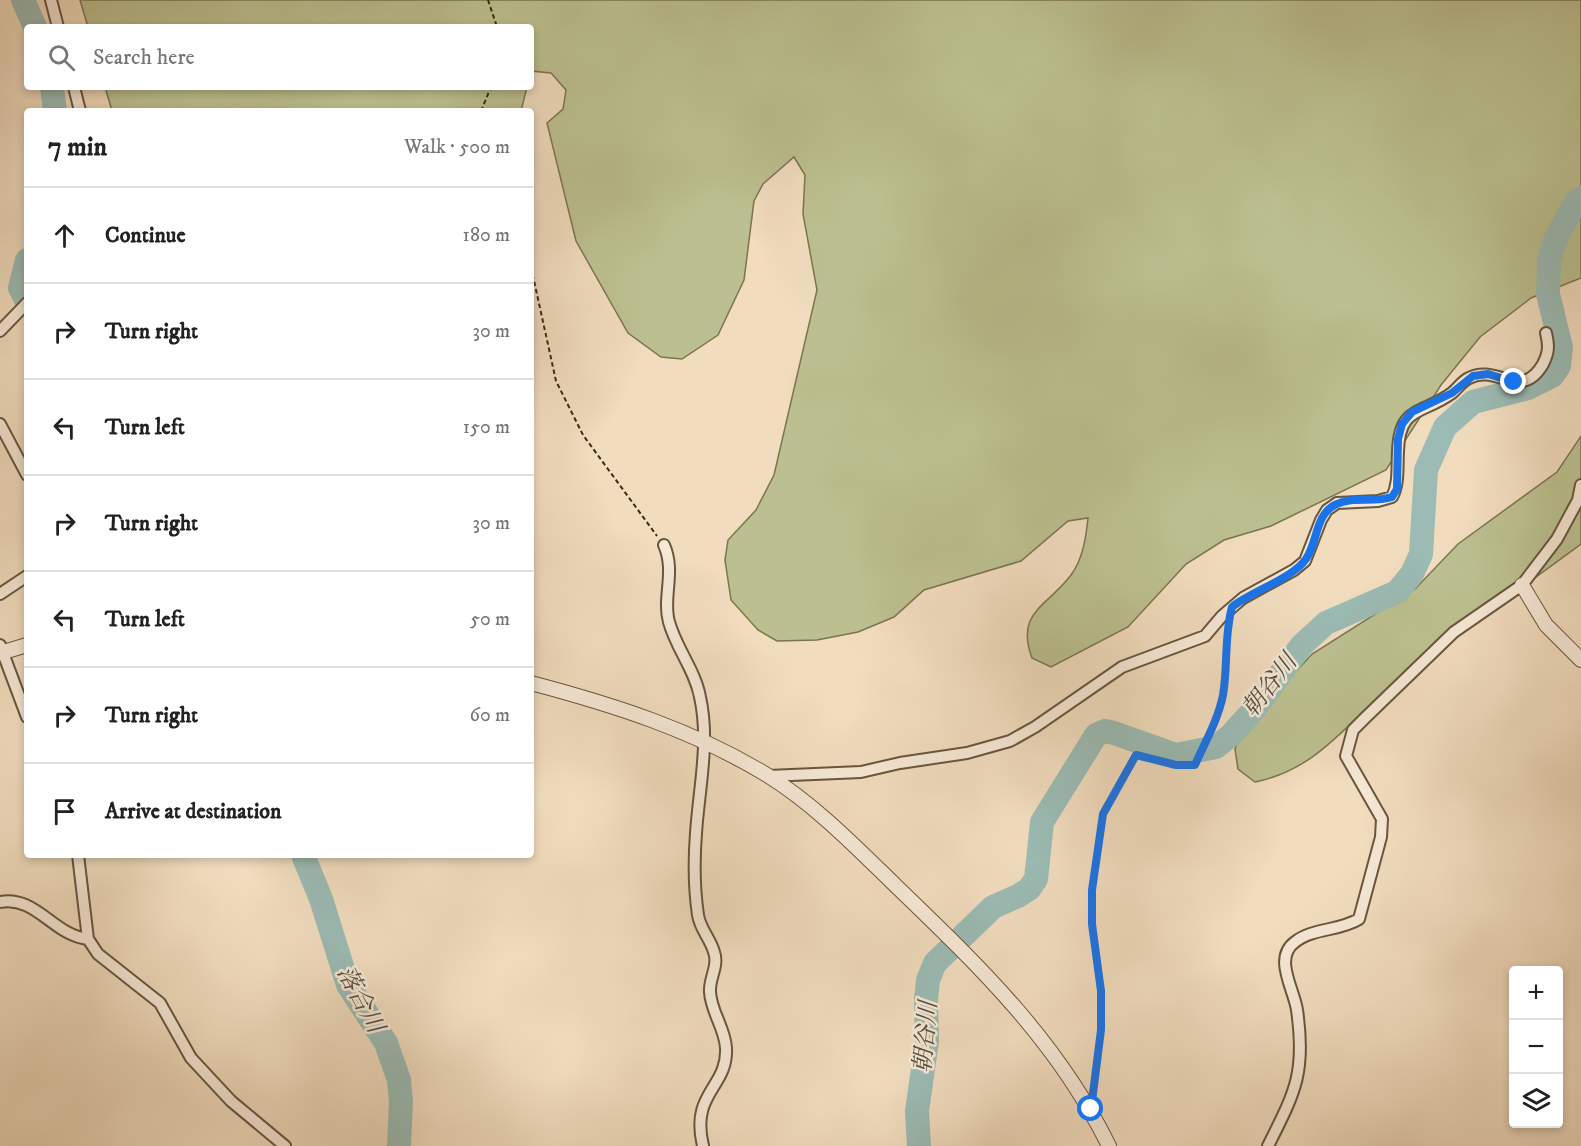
<!DOCTYPE html>
<meta charset="utf-8">
<style>
body{margin:0;font-family:"IM FELL DW Pica","Noto Serif JP",serif;background:#f2f2f2;color:#222}
.controls{position:absolute;right:18px;bottom:18px;display:grid;overflow:hidden;border-radius:6px;box-shadow:0 3px 9px #0003}
.controls button{width:54px;height:54px;display:grid;place-items:center;padding:0;border:0;border-bottom:2px solid #e0e0e0;background:#fff;color:#222;font:30px sans-serif}
.stop{position:absolute;width:18px;height:18px;margin:-14px;border:4px solid #1a73e8;border-radius:50%;background:#fff}
.stop.end{background:#1a73e8;border-color:#fff;box-shadow:0 2px 6px #0008}
.list{margin:0;padding:0;list-style:none}
h2{display:flex;justify-content:space-between;align-items:center;height:78px;margin:0;padding:0 24px;font-size:26px}
h2 small{font-size:20px;font-weight:400;color:#767676}
.list li{display:grid;grid-template-columns:39px 1fr auto;gap:18px;align-items:center;box-sizing:border-box;height:96px;padding:0 24px;border-top:2px solid #e0e0e0}
.list b{display:block;font-size:22px;white-space:nowrap}
.list em{font-size:20px;font-style:normal;color:#767676}
.icon{flex:none;width:33px;height:33px;fill:none;stroke:currentColor;stroke-width:2;stroke-linecap:round;stroke-linejoin:round}
.map{position:relative;flex:none;width:1581px;height:1146px;overflow:hidden}
.search{position:absolute;background:#fff;box-shadow:0 3px 9px #0003;left:24px;top:24px;width:510px;height:66px;display:flex;align-items:center;gap:15px;box-sizing:border-box;padding:0 21px;border-radius:6px;color:#767676;font-size:22px}
.panel{position:absolute;background:#fff;box-shadow:0 3px 9px #0003;left:24px;top:108px;width:510px;height:750px;border-radius:6px}
.map>svg:first-child{display:block}
</style>
<div class="map">
<svg width="1581" height="1146" viewBox="0 0 1581 1146">
<rect width="100%" height="100%" fill="#f1dcbe"/>
<filter id="stains"><feTurbulence type="fractalNoise" baseFrequency=".00333" numOctaves="4"/><feColorMatrix values="0 0 0 0 .2 0 0 0 0 .09 0 0 0 0 .02 0 0 0 .5 -.17"/></filter>
<radialGradient id="worn" r=".72"><stop offset=".6" stop-color="#630" stop-opacity="0"/><stop offset="1" stop-color="#630" stop-opacity=".3"/></radialGradient>
<path fill="#bcc090" stroke="#7b7452" stroke-width="1.5" d="M80 0H1581V278L1531 298 1480 337 1441 385 1386 470 1271 526 1224 540 1186 564 1128 627 1051 667 1032 658C1015 612 1047 607 1071 575 1083 559 1086 537 1088 518L1068 521 1021 561 924 590 894 617 858 632 817 640 777 641 758 630 731 600 725 560 728 540 756 510 774 475 817 290 803 214 805 175 794 157 763 184 754 201 744 280 718 335 682 359 661 357 628 333 576 241 547 123 563 109 566 90 551 73 531 71V27H88Z
M105 87H527L521 111H112Z
M1581 436V544C1520 589 1458 633 1398 681 1349 719 1320 769 1255 782L1238 769 1235 749 1242 730 1312 654 1415 589 1458 544 1557 472Z"/>
<g fill="none" stroke-linecap="round" stroke-linejoin="round">
<path stroke="#9bbbb4" stroke-width="24" d="M23 0 35 27
M52 87 55 111
M27 260 20 288 27 302
M303 855 321 899 348 985 386 1043 399 1080 401 1101 399 1146
M919 1146 917 1111 927 1041 926 1000 928 980 935 963 993 907 1018 896 1029 889 1036 879 1042 822 1096 735 1105 731 1114 733 1176 755 1216 747 1231 735 1257 706 1301 646 1326 623 1397 592 1412 574 1421 554 1426 470 1445 427 1473 402 1528 388 1552 376 1559 366 1561 347 1548 294 1549 261 1556 238 1573 207 1581 198"/>
<defs>
<path id="minor" d="M51 0 58 27
M74 87 80 111
M0 331 27 303
M0 424 27 475
M664 545C676 572 662 598 669 622 676 648 695 670 700 697 710 742 699 788 696 833 694 859 694 888 698 915 700 929 710 938 714 952 719 966 709 978 710 992 711 1012 725 1028 726 1048 728 1088 690 1092 703 1146
M0 594 27 576
M0 645 27 717
M768 776 861 772 900 763 967 753 1010 741 1035 727 1122 667 1205 636 1222 616 1243 598 1294 570 1305 561 1321 520 1327 510 1337 503 1378 501 1392 497C1399 484 1397 468 1398 452 1399 405 1422 415 1452 393 1458 388 1462 381 1469 378 1497 363 1521 402 1543 364 1549 352 1549 346 1546 333
M78 855 88 939 98 954 160 1003 191 1058 231 1101 285 1146
M0 902C36 895 54 936 88 939
M1268 1146C1295 1092 1306 1073 1297 1010 1294 989 1273 958 1295 942 1312 928 1340 931 1359 919L1381 837 1382 819 1346 756 1353 730 1366 717 1454 632 1522 585 1557 539 1578 500 1581 485"/>
<path id="tertiary" d="M1522 585 1546 625 1581 660
M0 653 27 645
M531 683C614 705 693 730 767 775 814 804 855 846 894 884 978 965 1057 1040 1109 1146"/>
</defs>
<use href="#minor" stroke="#68563e" stroke-width="14"/>
<use href="#tertiary" stroke="#68563e" stroke-width="16"/>
<path stroke="#3a2914" stroke-width="2" stroke-dasharray="4.5 3" stroke-linecap="butt" d="M488 0 497 27
M481 111 491 87
M531 267 556 381 583 435 657 536
M1093 1089 1101 1030V991L1092 924V890L1103 814 1136 755 1176 765H1195L1219 713 1223 694 1227 629"/>
<use href="#minor" stroke="#f6e8d5" stroke-width="10"/>
<use href="#tertiary" stroke="#f6e8d5" stroke-width="14"/>
</g>
<g fill="none" stroke-linecap="round" stroke-linejoin="round">
<path stroke="#1a73e8" stroke-width="8" d="M1091 1109 1101 1030V991L1092 924V890L1103 814 1136 755 1176 765H1195C1205 742 1218 720 1223 695 1228 666 1224 636 1232 607 1252 591 1292 579 1306 559 1318 542 1315 513 1337 504 1353 496 1374 503 1392 497L1397 489 1398 439 1402 424 1412 412 1452 393 1473 376 1488 374 1514 382"/>
</g>
<g text-anchor="middle" stroke-width="5" stroke-linejoin="round" paint-order="stroke">
<g font-size="24" font-style="italic" fill="#524e3c" stroke="#f6e8d5">
<text transform="translate(1269 685) rotate(-52)" y="8">朝谷川</text>
<text transform="translate(361 999) rotate(62)" y="8">落合川</text>
<text transform="translate(925 1037) rotate(-85)" y="8">朝谷川</text>
</g>
</g>
<rect width="100%" height="100%" filter="url(#stains)"/>
<rect width="100%" height="100%" fill="url(#worn)"/>
</svg>
<div class="controls">
<button>+</button>
<button>−</button>
<button><svg class="icon" aria-label="layers" viewBox="0 0 24 24"><path d="M12 4l9 5-9 5-9-5zM3 14l9 5 9-5"/></svg></button>
</div>
<div class="stop" style="left:1091px;top:1109px"></div>
<div class="stop end" style="left:1514px;top:382px"></div>
<div class="search"><svg class="icon" aria-label="search" viewBox="0 0 24 24"><circle cx="10" cy="10" r="6"/><path d="M15 15l6 6"/></svg>Search here</div>
<section class="panel">
<h2>7 min<small>Walk · 500 m</small></h2>
<ul class="list">
<li><svg class="icon" aria-label="ahead" viewBox="0 0 24 24"><path d="M12 20V5M6 11l6-6 6 6"/></svg><div><b>Continue</b></div><em>180 m</em></li>
<li><svg class="icon" aria-label="right" viewBox="0 0 24 24"><path d="M7 20v-9h11M14 6l5 5-5 5"/></svg><div><b>Turn right</b></div><em>30 m</em></li>
<li><svg class="icon" aria-label="left" viewBox="0 0 24 24"><path d="M17 20v-9H6M10 6l-5 5 5 5"/></svg><div><b>Turn left</b></div><em>150 m</em></li>
<li><svg class="icon" aria-label="right" viewBox="0 0 24 24"><path d="M7 20v-9h11M14 6l5 5-5 5"/></svg><div><b>Turn right</b></div><em>30 m</em></li>
<li><svg class="icon" aria-label="left" viewBox="0 0 24 24"><path d="M17 20v-9H6M10 6l-5 5 5 5"/></svg><div><b>Turn left</b></div><em>50 m</em></li>
<li><svg class="icon" aria-label="right" viewBox="0 0 24 24"><path d="M7 20v-9h11M14 6l5 5-5 5"/></svg><div><b>Turn right</b></div><em>60 m</em></li>
<li><svg class="icon" aria-label="arrive" viewBox="0 0 24 24"><path d="M6 21V4h12l-3 4 3 4H6"/></svg><div><b>Arrive at destination</b></div></li>
</ul>
</section>
</div>
